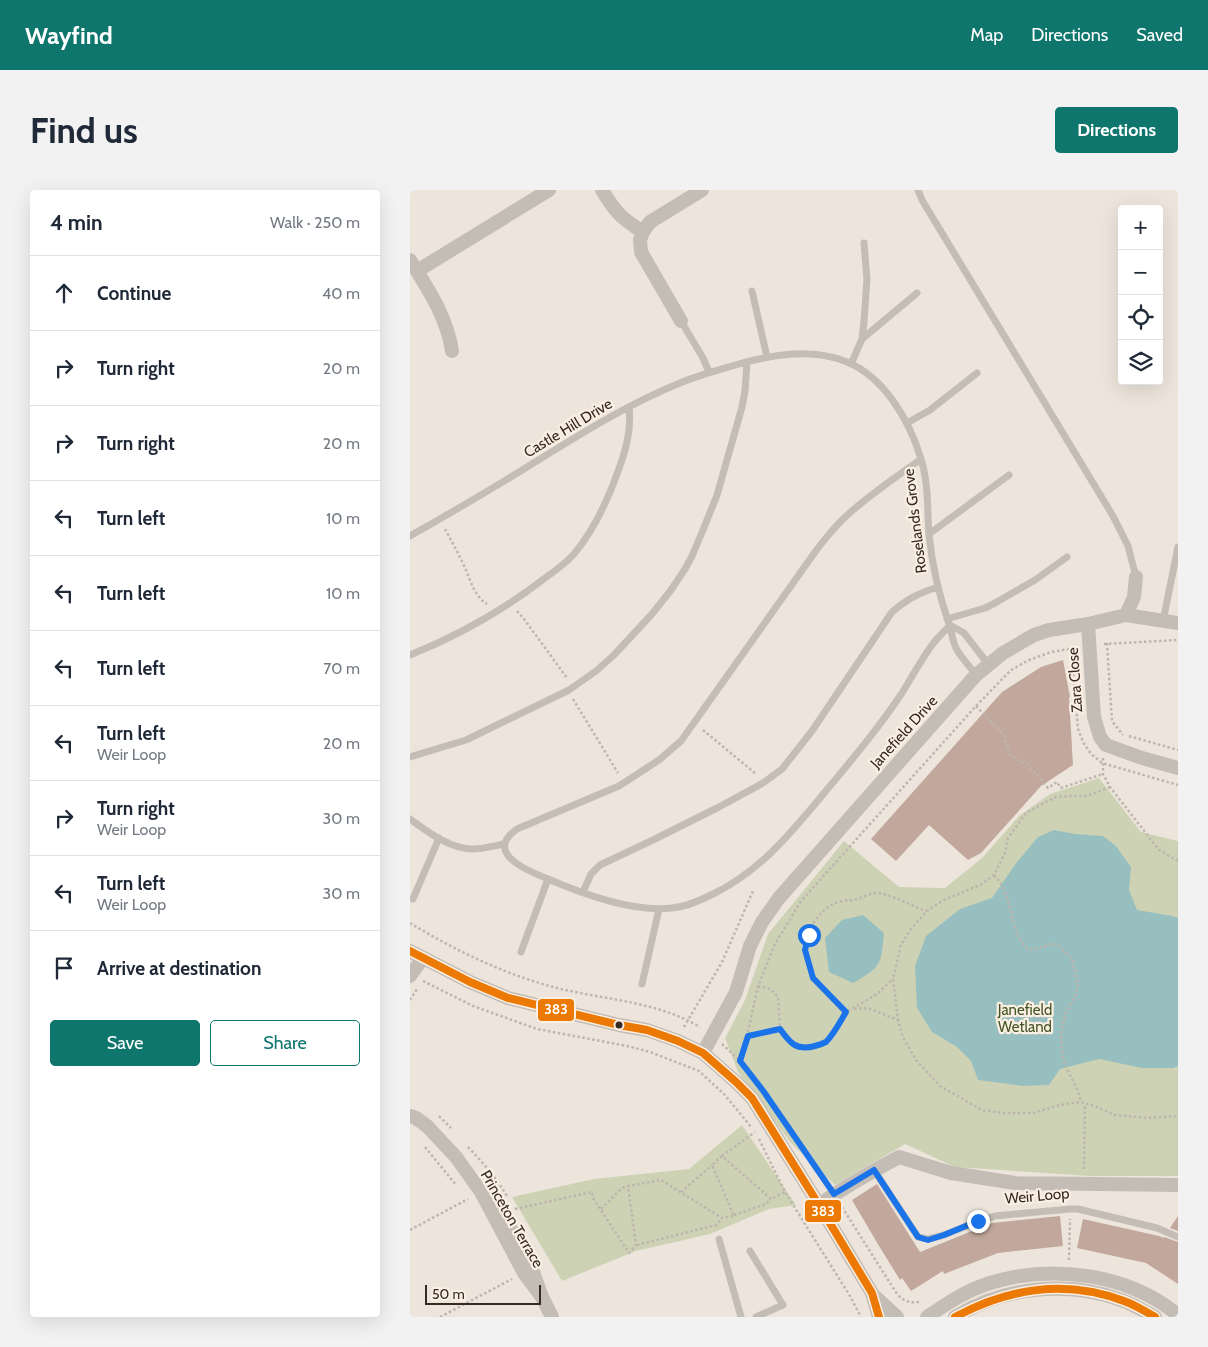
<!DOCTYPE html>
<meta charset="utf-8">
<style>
body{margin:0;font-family:Cabin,sans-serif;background:#f2f2f3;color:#1f2937}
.controls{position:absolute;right:15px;top:15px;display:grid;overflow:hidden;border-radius:5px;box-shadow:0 5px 20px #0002}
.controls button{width:45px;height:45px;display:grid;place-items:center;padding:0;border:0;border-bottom:1px solid #e0e1e3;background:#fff;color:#1f2937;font:25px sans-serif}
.scale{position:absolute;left:15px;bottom:12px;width:116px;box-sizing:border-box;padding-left:5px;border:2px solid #352a24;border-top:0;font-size:14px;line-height:18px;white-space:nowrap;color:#352a24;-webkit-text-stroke:4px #faefe2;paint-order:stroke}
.stop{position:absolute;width:15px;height:15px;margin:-11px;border:4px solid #1a73e8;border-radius:50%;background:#fff}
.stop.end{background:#1a73e8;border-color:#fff;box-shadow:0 1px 5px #0008}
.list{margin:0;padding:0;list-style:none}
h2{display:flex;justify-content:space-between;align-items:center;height:65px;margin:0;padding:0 20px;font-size:21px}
h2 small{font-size:16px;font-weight:400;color:#747a83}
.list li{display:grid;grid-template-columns:32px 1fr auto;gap:15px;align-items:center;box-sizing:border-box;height:75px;padding:0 20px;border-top:1px solid #e0e1e3}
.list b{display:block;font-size:19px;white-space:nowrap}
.list p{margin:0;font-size:16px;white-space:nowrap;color:#747a83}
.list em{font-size:16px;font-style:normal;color:#747a83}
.actions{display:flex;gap:10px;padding:15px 20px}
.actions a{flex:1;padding:11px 0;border:1px solid #0f766e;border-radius:5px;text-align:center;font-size:18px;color:#0f766e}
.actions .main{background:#0f766e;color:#fff}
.icon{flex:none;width:28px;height:28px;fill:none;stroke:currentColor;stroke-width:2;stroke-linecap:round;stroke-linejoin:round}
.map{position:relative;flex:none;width:768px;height:1127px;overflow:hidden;border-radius:5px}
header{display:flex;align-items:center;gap:30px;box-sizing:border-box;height:70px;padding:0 25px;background:#0f766e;color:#fff}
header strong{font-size:24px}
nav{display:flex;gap:28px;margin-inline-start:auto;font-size:18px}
.intro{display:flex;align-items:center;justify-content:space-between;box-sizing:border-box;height:120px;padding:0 30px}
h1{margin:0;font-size:35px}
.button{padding:12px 22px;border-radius:5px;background:#0f766e;color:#fff;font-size:18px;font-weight:700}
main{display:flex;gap:30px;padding:0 30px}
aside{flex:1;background:#fff;border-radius:5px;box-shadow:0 5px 20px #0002}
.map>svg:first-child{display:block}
</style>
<header>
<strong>Wayfind</strong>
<nav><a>Map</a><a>Directions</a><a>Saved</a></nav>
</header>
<div class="intro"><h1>Find us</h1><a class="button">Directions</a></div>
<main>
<aside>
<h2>4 min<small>Walk · 250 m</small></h2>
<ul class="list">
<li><svg class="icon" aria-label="ahead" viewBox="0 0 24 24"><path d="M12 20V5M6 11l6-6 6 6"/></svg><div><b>Continue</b></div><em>40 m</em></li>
<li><svg class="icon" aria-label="right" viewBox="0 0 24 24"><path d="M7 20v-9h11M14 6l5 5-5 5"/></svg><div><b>Turn right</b></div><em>20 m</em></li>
<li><svg class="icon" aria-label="right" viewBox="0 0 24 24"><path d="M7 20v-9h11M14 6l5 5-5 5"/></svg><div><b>Turn right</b></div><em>20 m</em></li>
<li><svg class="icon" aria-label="left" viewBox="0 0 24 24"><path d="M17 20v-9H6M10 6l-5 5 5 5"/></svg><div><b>Turn left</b></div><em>10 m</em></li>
<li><svg class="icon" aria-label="left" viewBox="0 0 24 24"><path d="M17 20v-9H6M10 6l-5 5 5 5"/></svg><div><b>Turn left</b></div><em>10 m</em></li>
<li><svg class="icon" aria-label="left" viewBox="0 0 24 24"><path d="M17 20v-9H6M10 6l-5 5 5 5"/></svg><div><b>Turn left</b></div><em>70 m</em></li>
<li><svg class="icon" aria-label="left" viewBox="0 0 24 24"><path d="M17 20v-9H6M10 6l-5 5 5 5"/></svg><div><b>Turn left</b><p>Weir Loop</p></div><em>20 m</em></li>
<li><svg class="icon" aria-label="right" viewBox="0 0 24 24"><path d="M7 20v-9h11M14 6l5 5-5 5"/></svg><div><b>Turn right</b><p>Weir Loop</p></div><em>30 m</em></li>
<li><svg class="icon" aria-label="left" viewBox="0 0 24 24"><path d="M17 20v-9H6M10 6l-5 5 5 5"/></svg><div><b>Turn left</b><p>Weir Loop</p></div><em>30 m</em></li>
<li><svg class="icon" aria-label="arrive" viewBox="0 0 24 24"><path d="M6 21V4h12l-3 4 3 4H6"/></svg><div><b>Arrive at destination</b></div></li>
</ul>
<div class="actions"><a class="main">Save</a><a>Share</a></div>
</aside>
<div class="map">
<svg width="768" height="1127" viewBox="0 0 768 1127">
<rect width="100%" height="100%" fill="#ede5dc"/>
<path fill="#cdd2b5" d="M689 588 731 642 768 651V986H679L545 977 495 954 425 995 381 953 328 882 315 848 335 810 358 744 434 651 489 697 535 698 572 668 609 626 640 604Z
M332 935 386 1015 359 1019 300 1044 226 1061 152 1091 102 1007 184 989 279 979Z"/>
<path fill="#98bfbf" d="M644 640 665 644 693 646 706 656 721 677 719 700 727 720 762 726 768 728V876L763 878H732L689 869 650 879 639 895 613 896 568 890 561 871 547 857 522 842 507 818 505 776 516 746 550 719 582 708 607 672 628 647Z
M453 725 474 743C471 774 472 777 443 793L419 782 415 748 432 730Z"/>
<path fill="#c2a89c" d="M653 470 660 507H659L663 575 631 596 571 663 558 670 519 635 486 671 461 649 592 502 631 477Z
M467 994 510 1062 582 1033 650 1026 653 1056 588 1063 534 1084 533 1081 501 1101 492 1088 490 1090 469 1056 442 1010Z
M768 1026V1041L760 1038Z
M673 1029 749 1046 754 1048V1047L768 1052V1094L736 1073 667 1058Z"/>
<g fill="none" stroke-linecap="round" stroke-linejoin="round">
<path stroke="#bdb5ae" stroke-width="2.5" stroke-dasharray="2.5 2.5" stroke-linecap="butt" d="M35 339C42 352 49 364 55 378 61 391 64 406 77 414
M107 421 114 429 157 488
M697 453 702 531 713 545
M694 454 768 450
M661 459 668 539 673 552 681 564 692 573 768 595
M163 509 208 583
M566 516 594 545 600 565 618 575 638 598 647 592 651 598 693 584
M293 540 346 584
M719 546 768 560
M693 568V584L700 597 749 660 768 671
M700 597 677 606H661L646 607 634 613 616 623 598 648 595 663 584 685 572 694 532 711 517 721 501 739 491 755 483 789 488 830 493 847 506 870 530 896 572 920 593 923H623L650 915 671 912 684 916 705 925 736 928 768 926
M584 685C605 706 597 741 619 760 630 759 636 754 647 754L662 769 668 794 665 807 656 822 651 843 652 863 656 877 668 901 671 912
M0 733C46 761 98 786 151 799 198 810 248 812 290 837
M13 791 63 816 127 839 217 856 240 862 289 881 314 904 342 938
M348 796 361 799 368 807 370 839 379 852 387 857 397 858 411 855 417 851 436 822 467 804 483 789
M0 810 7 799
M444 819 458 818 488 830
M436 822C427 813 407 796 402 786 399 779 395 767 395 760 396 741 408 721 425 713 431 710 438 711 444 710 451 709 459 703 466 703 485 705 500 716 517 721
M274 837 312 772 343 701
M337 846 370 839
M312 854 330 871 339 883
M330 871 337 846 348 796 365 754 391 711 566 516 601 480 619 470 641 462 666 458
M29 926 41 938
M349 949 375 1002 440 1106 451 1127
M389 953 417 993
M15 957 46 995
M58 957C73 973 87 988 98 1008
M312 966 345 942
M674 979 675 914
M271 1002 302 975
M432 1017 487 1104C494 1112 501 1113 510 1112
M105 1019 182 1002 183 1008 219 1063 226 1055 218 996 251 990 312 1028 324 1026 302 975 312 966 361 1009 375 1002
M191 1019 212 998 218 996
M324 1025 356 1014 361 1009
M0 1040 58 1009
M227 1055 306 1035 312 1028
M659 1070 660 1029
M30 1127 102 1089"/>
<path stroke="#c4bdb6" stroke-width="7" d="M508 0 512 10 703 326 718 356 726 387
M342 101 357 167
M271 131 293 168 299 182
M452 149 507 103
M441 174 452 149 454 132 457 89 454 53
M497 233 520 220 567 183
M511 269C485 288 457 306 433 329 423 339 414 350 405 362L271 551 249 570 209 596 107 639C73 663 118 681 138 689 173 704 224 723 262 718 276 717 289 711 301 705 352 681 385 638 420 596 445 566 470 536 492 503 502 487 511 470 522 455 527 448 534 442 540 435
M519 344 599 285
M0 346C37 325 73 304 109 282 161 250 213 216 270 193 287 186 305 181 322 176 359 165 401 157 437 172 474 187 499 230 510 266 519 292 517 318 519 344 522 376 529 405 539 434 542 442 542 450 546 458 551 468 560 476 566 485
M537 429 575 418 585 413 625 390 657 367
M753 431 768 357
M540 435 554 443 578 474
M0 465C47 446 95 419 135 388 145 381 156 373 164 364 184 340 197 312 207 284 215 263 222 240 219 217
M0 567 56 550 159 500 186 481 204 465 242 424 261 400 275 379 282 366 293 340 307 305 332 217 335 201 337 172
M0 629C18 642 40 659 63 659 73 659 84 656 94 654
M173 702 181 684 190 675 243 650 309 617 353 593 372 579 402 541 482 422C497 409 509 403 528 397
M3 709 29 648
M111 762 138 689
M232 794 249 719
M464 980 508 1047 518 1049 534 1045 569 1031 585 1026 660 1019H668L747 1038 768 1047
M309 1049 331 1127
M340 1061 373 1115 346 1127"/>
<path stroke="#c4bdb6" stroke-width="14" d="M192 0C206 23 211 28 233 42L230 50 231 62 271 131
M233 42 240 32 292 0
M0 70C18 99 37 127 42 161
M7 81 139 0
M726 387 724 407 716 425 768 433
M678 434 684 527 690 547 696 555 732 568 768 578
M0 761 60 792 98 808 209 835 237 840 268 851 293 863 326 892 342 908 409 1015 462 1103 469 1127
M0 786 13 768
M293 863 326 802 340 756 352 732 369 708 566 485 593 463 624 445 639 440 678 434 716 425
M0 926 6 928 17 936 46 967 71 1002 114 1083 132 1107
M409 1015C434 997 461 982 489 967L541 983 605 993 768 995
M91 1020 122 1079 132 1107 142 1127
M462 1104 487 1127
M517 1127C536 1114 557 1100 580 1093 642 1074 717 1083 768 1125
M545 1127C593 1097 658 1090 711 1110 723 1114 734 1121 745 1127"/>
<defs>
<path id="bus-1" d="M0 761 60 792 98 808 209 835 237 840 268 851 293 863 326 892 342 908 409 1015 462 1103 469 1127
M545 1127C599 1098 656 1089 714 1111 725 1115 735 1121 745 1127"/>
</defs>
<use href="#bus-1" stroke="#faefe2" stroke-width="11"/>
<use href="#bus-1" stroke="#eb7904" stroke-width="8"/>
</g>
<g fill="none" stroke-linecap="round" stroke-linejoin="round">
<path stroke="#1a73e8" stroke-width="6" d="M399 745 395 760 403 788 436 822C430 832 424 844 416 852 412 854 409 855 405 856 386 861 380 853 370 839L338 846 330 871 354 902 424 1004 464 980 508 1047 518 1050 534 1045 568 1031"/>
</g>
<circle fill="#352a24" stroke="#faefe2" stroke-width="2" cx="209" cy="835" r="4.5"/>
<g text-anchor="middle" stroke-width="4.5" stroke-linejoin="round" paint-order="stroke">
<g font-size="15" fill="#352a24" stroke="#faefe2">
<text transform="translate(158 238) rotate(-31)" y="5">Castle Hill Drive</text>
<text transform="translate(505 331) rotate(-97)" y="5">Roselands Grove</text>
<text transform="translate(665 490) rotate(-94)" y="5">Zara Close</text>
<text transform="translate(494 542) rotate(-48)" y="5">Janefield Drive</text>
<text transform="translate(627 1006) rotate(-5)" y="5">Weir Loop</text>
<text transform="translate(102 1029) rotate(60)" y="5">Princeton Terrace</text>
</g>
<g font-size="15" fill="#435526" stroke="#faefe2">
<text x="615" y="825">Janefield<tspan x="615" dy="17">Wetland</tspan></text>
</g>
</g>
<g stroke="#faefe2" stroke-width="2">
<rect x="127" y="808" width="38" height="24" rx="5" fill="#eb7904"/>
<rect x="394" y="1009" width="38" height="24" rx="5" fill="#eb7904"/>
</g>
<g font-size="14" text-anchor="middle" font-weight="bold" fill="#fff">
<text x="146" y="824">383</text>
<text x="413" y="1026">383</text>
</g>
</svg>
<div class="controls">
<button>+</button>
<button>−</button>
<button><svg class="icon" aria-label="locate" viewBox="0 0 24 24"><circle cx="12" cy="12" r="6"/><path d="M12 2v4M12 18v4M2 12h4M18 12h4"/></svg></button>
<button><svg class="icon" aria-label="layers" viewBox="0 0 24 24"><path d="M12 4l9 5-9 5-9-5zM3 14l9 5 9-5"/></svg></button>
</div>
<div class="scale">50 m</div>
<div class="stop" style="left:399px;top:745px"></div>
<div class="stop end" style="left:568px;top:1031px"></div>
</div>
</main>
